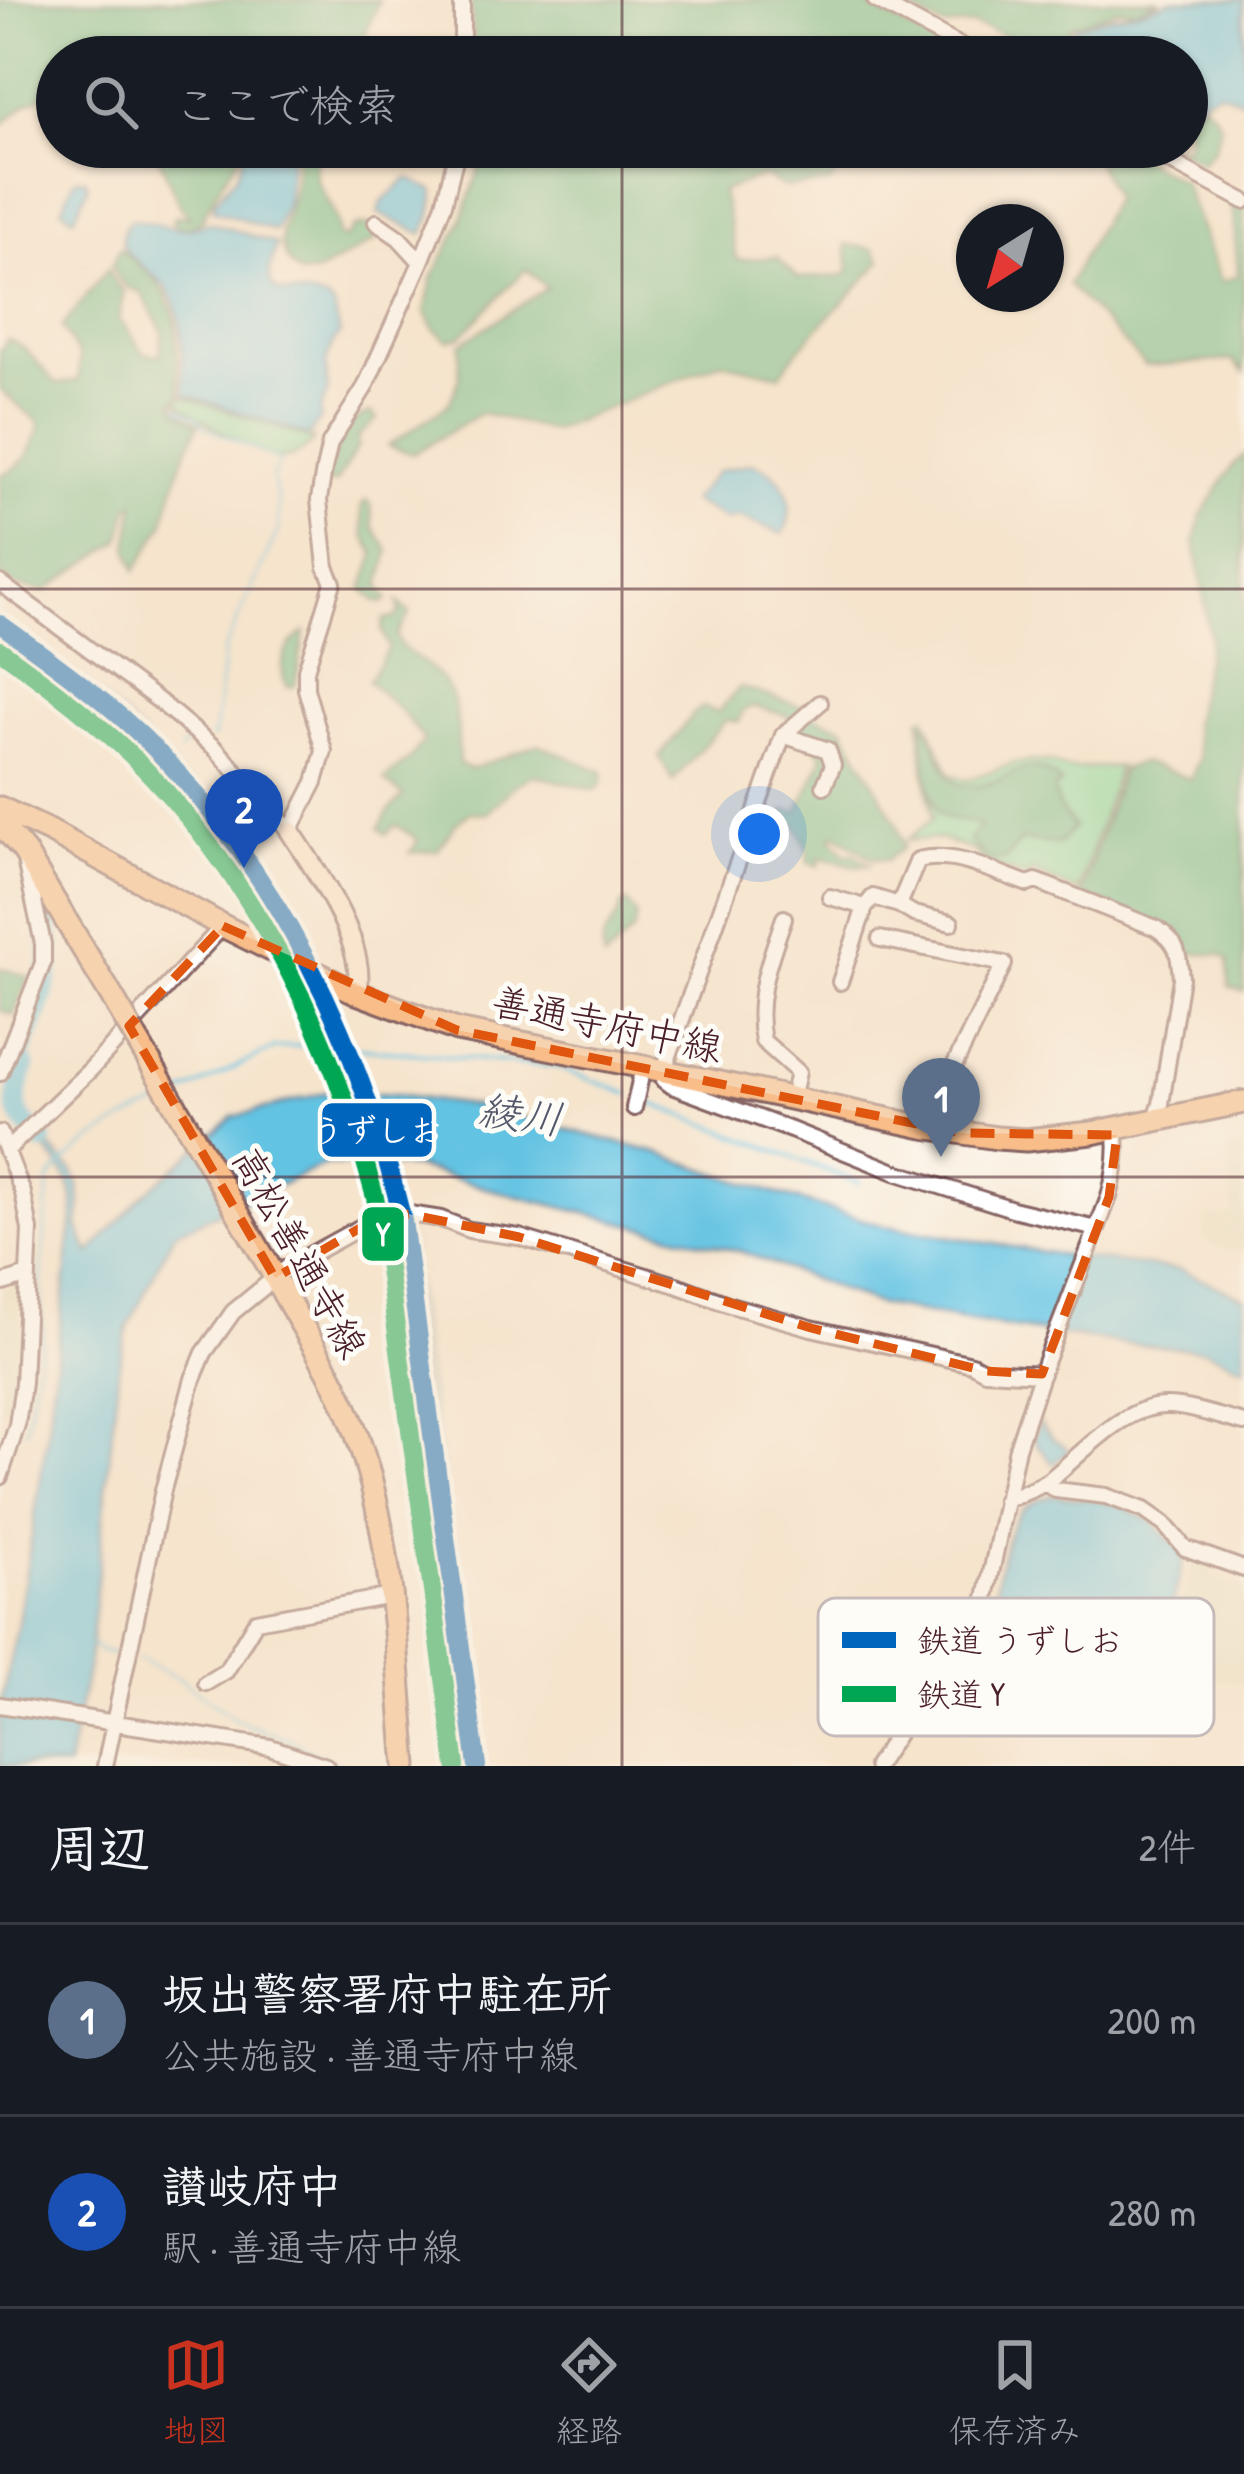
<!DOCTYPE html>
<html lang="ja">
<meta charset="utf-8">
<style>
body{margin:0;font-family:"Patrick Hand","Klee One",sans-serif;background:#242831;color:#f1f3f6}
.compass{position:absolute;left:956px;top:204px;width:108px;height:108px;border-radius:50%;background:#171b24;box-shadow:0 3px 9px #0004;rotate:217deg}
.you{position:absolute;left:759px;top:834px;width:42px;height:42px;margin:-30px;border:9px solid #fff;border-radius:50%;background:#1a73e8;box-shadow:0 0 0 18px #1a73e833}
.badge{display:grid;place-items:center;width:78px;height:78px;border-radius:50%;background:#c8321e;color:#fff;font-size:39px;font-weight:700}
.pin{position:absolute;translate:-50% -99px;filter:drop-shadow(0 3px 6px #0008)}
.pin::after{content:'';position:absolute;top:63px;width:42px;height:36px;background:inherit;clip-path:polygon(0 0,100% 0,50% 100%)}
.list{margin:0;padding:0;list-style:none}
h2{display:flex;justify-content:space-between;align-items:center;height:156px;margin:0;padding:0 48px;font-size:51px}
h2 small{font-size:39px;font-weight:400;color:#9ea1a6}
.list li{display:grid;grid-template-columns:78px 1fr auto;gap:36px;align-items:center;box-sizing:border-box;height:192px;padding:0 48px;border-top:3px solid #363941}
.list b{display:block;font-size:45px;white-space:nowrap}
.list p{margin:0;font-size:39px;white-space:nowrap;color:#9ea1a6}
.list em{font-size:39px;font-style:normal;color:#9ea1a6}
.icon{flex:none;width:66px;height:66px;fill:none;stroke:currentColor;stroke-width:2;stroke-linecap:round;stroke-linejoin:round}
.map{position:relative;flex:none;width:1244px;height:1766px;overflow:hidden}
.search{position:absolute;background:#171b24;box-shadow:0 3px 9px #0004;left:36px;right:36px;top:36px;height:132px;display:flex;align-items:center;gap:30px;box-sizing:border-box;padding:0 42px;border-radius:66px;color:#9ea1a6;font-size:45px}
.sheet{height:540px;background:#171b24}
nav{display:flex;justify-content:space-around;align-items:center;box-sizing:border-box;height:168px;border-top:3px solid #363941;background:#171b24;font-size:33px;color:#9ea1a6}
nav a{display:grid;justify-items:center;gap:6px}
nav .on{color:#c8321e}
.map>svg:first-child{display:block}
</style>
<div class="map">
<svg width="1244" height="1766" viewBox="0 0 1244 1766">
<rect width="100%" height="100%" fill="#fdfcf7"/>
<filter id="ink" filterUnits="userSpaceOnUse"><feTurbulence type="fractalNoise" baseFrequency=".00833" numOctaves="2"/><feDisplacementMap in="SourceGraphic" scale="24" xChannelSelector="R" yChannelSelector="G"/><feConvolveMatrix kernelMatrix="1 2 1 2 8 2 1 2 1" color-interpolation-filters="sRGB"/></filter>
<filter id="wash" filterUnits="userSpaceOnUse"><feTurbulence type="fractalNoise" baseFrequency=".004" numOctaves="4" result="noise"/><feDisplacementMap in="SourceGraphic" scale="48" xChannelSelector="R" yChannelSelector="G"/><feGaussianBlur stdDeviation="2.7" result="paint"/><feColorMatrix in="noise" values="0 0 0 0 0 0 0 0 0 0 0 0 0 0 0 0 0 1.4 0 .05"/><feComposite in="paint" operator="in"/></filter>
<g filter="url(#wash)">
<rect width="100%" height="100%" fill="#f6e4cc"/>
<path fill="#e5dbba" d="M1244 1148V1250H1227L1211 1245 1204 1236 1205 1215H1231L1228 1149Z
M19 1284 21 1342 13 1410H0V1289Z
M1193 1558 1213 1566 1211 1576 1244 1587V1684L1166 1671Z"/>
<path fill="#c7c5b8" d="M0 618 65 663 121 709 203 794 186 809 150 767 107 725 0 644Z
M409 1220 470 1652 482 1766H461L411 1383 388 1225Z"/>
<path fill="#82dba0" stroke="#667d66" stroke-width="3" fill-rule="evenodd" d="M185 396 314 440C305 451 295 458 280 458 260 458 193 415 177 401Z
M925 716 950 774 967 780 1015 763 1032 761 1049 762 1067 769 1119 766 1078 892 1031 871 1028 878 980 861 977 852 941 839 907 840 933 819 924 769 920 719ZM923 723H926L948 775 957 785C964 785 970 787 977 786 1011 782 1028 750 1061 784L1054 789 1058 806 1021 840 1006 858C997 846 988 827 974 822 965 818 953 821 945 817 925 807 925 744 923 723Z"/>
<path fill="#69bb86" stroke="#5a6d58" stroke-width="3" d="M0 0H379L356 57H57V90L28 103 0 126Z
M471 0H858L963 57H474Z
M892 0H1160L1136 10 1119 9 1071 26 1068 33 1069 40 1094 57H1026L1005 35 974 25 943 27Z
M1203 102 1214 113 1221 126 1214 149 1202 162 1172 147H1187V106L1192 109Z
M154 147H244C231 172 211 195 202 221L187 228 176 227 172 220 176 216 189 217 180 206Z
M297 147H322C321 149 315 166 315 167 316 194 340 208 338 236L345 239 354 227 367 225 374 231 376 240 318 272 300 274C265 243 289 220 294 186 296 173 296 160 297 147Z
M487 147H849L830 184 781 187 765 176 722 191 737 260 777 257 798 278 842 276 849 271 846 244 874 249 881 261C848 301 808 332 780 375L721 362 552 431 481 413 413 454 388 446 449 404 459 380 460 344 547 288 526 269 460 337 447 340 433 328 425 311 432 278 460 225Z
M1071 147H1121L1183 182 1222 282 1238 275 1232 202 1244 209V372L1233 360 1146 366 1068 285 1114 197 1096 161Z
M120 248C130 261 146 268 156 281 189 323 170 347 181 394L173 402 178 410 199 424 182 461 163 526 136 570 128 546 135 503 129 506 120 541 45 591 16 586 0 574V475C26 466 34 448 40 423L0 389V351L8 339 24 348 57 384 79 380V356L62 327 108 268 115 282 124 292 119 319 145 354 160 355 162 331 141 292C124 289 118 280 112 264Z
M371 413 377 419 357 438 358 446 336 483H326C333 457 341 420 371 413Z
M1244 455V992L1229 987 1228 960 1221 955 1185 953 1176 932 1081 895 1122 769 1143 762 1191 779 1199 758 1193 724 1210 638 1195 542 1201 516 1233 465Z
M366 500 371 504 373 526 389 551 380 587 388 599 382 603 376 601 363 589 375 554 364 535 361 506Z
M398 602 410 613 396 636C403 652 411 653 424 663 462 690 457 723 459 764L471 769 538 744 603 772 602 783 595 790 534 775 514 786 487 814 470 812 456 824 438 850 410 853 418 840 396 825 386 834 379 828 388 812 403 796 384 780 411 758 424 740 401 711 368 681 389 648 382 631 384 619 395 618 400 611Z
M305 632 295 686 288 687C275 668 286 643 305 632Z
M740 687 804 707 815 717 843 727 896 822 904 847 887 860 871 858 836 834 831 838 846 855 852 853 870 865 856 866 819 857V866L808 863 807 848 796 824 783 818 785 810 798 812 823 757 811 739 793 733 790 717 754 706 743 711 739 722 726 720 673 781 659 757 694 713 703 707 718 712Z
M925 722 948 775 957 784C964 785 970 787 977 786 1013 782 1026 750 1061 783L1054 789 1058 806 1074 827 1059 844 1021 840 1006 859 988 860 969 840 981 826C969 819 955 823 944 817 926 806 924 744 922 723Z
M627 902 636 915 634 930 604 960C596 930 617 930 621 906Z
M0 968 29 977 14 1015 0 1010Z"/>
<path fill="#64c3e2" stroke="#577186" stroke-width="3" d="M1170 0H1244V101L1219 91 1205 97 1193 106 1187 102V57H1100L1088 46 1072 39 1075 28C1106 14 1140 14 1170 0Z
M247 147H292L287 202 275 231 213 210 215 201 236 176Z
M78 178 86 179 88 187 74 218 62 209 74 180Z
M408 178 435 191 431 216 423 234 378 213 382 202Z
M130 220C162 220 177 238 209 222L277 244C250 318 304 279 334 306L340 334 334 341 326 362 328 391 320 410 321 418 309 436 185 394C178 359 188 324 169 292 152 264 103 253 130 220Z
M752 463C785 474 799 501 783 534L735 516 728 521 691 501 718 471Z
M328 1092 394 1095 477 1106 658 1153 765 1190 884 1226 1056 1254 1181 1270 1244 1297V1367L1205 1350 1116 1343 994 1325 876 1304 743 1252 504 1193 415 1167 326 1164 174 1233 128 1327 119 1365 89 1661 68 1766H0V1708L18 1622 46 1443 74 1205C71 1176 54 1159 35 1137L39 1134 73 1172 78 1184 81 1205 78 1225 89 1254 141 1197 233 1117Z
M1039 1422 1053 1439 1067 1448V1453L1053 1464 1034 1441Z
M1053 1495 1117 1503 1151 1521 1185 1555 1154 1679 1120 1686 1063 1712 1052 1713 1010 1697C1005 1680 989 1669 987 1650 991 1617 999 1538 1020 1512 1029 1502 1041 1498 1053 1495Z"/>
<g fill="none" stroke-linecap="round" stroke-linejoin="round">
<path stroke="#64c3e2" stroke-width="3" d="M178 407 197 417 204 426 280 461 272 478 278 500 279 528 224 650 214 738 210 736
M180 751 193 736
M182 1094 274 1048 317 1044 556 1067 629 1094
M643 1100 860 1183
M26 1431 42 1336 41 1286 49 1180C78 1143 120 1120 162 1103
M92 1645 100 1651 117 1655
M139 1659 178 1678 238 1721 296 1742 317 1756 346 1766"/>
<path stroke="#64c3e2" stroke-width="21" d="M42 1141C11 1108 12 1109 25 1066L18 1062C37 1009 57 982 47 922"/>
</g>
</g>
<g filter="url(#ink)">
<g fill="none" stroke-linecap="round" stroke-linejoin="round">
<defs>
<path id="street" d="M462 0V57
M875 0 981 57
M1143 147 1244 201
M376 222 399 238 421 262
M0 583 159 701 216 749 290 831 315 782 324 751 306 689V670L333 583 326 567 319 500 324 469 330 443 365 387 421 262 444 204 458 147
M820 703 783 735 666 1064 664 1080 672 1086 791 1130 895 1172 1016 1210 1097 1229
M783 735 828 750 833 765 824 786
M830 897 865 907
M899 905 914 914 951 923
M784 918C770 959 754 997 763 1041L798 1072 792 1100
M880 939 1004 964 924 1127
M840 982 865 907 873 897 899 905 918 860C955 851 994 872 1028 884L1036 881 1156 928C1178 942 1179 953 1181 978L1161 1104 1155 1120
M0 1073 43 963V944L25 860
M634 1108 643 1067
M0 1133 23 1193 30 1230 23 1383 17 1425 0 1477
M7 1150 90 1070 223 926
M0 1284 28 1275
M1045 1483 1056 1490 1106 1496 1144 1510 1164 1524 1185 1548 1244 1569
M1005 1500C1020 1495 1036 1489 1049 1480 1082 1455 1124 1403 1169 1406 1193 1407 1220 1417 1244 1423
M206 1683 226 1671 256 1621 391 1596
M0 1705 270 1747 326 1766
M105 1766 163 1490 193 1379 204 1353 233 1312 288 1267 379 1217 409 1214 441 1219 469 1230 519 1237 676 1285 730 1305 811 1328 972 1364 985 1371 1042 1374
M876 1766 911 1713 970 1656 977 1641 1017 1448 1046 1360 1109 1197C1115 1175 1119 1150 1115 1128"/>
<path id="secondary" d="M290 831C317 872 368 944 357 993"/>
<path id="primary" d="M0 808 51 832 223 926 357 993 457 1030 664 1071 924 1127 997 1138 1026 1140 1092 1133 1244 1102
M0 823 24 851 108 990
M270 1268C296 1319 331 1368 352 1422 394 1531 396 1651 406 1766"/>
</defs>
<use href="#street" stroke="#866463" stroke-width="20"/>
<use href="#secondary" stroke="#866463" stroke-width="24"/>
<use href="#primary" stroke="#866463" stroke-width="27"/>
<use href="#street" stroke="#fff" stroke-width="14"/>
<use href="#secondary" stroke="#fce5d0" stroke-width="18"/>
<use href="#primary" stroke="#f8bd89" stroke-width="21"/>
<defs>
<path id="primary-bridge" d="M108 990 270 1268"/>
</defs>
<use href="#primary-bridge" stroke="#866463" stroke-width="27" stroke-linecap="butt"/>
<use href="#primary-bridge" stroke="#f8bd89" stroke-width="21"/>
<defs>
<path id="rail-1" d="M0 624C49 659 99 695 143 737 278 868 359 1041 403 1221L477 1766"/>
<path id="rail-2" d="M0 650C45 682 89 715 129 753 260 881 339 1049 382 1225L456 1766"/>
</defs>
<use href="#rail-1" stroke="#fdfcf7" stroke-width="27"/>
<use href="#rail-2" stroke="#fdfcf7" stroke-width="27"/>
<use href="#rail-1" stroke="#0065bd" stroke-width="18"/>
<use href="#rail-2" stroke="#00a651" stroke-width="18"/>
</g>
</g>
<path d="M0 0H1244V1766H0ZM223 926 457 1030 961 1133 1117 1135 1109 1197 1042 1374 985 1371 811 1328 519 1237 409 1214 379 1217 275 1278 129 1026Z" fill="#f6e4cc" fill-opacity=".55" fill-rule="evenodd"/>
<path fill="none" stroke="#e0560e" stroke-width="9" stroke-dasharray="24 15" stroke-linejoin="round" d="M223 926 457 1030 961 1133 1117 1135 1109 1197 1042 1374 985 1371 811 1328 519 1237 409 1214 379 1217 275 1278 129 1026Z"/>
<path fill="none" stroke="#4a1f2b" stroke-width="3" stroke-opacity="0.55" d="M622 0V57M622 147V1766M0 589H1244M0 1177H1244"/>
<g text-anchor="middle" stroke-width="10" stroke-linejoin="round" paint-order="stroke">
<g font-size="39" fill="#4a1f2b" stroke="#fdfcf7">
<text transform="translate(607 1024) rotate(12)" y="14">善通寺府中線</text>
<text transform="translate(300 1252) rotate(61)" y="14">高松善通寺線</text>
</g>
<g font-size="42" font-style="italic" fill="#53586b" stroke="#fdfcf7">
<text transform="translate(521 1114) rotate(8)" y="15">綾川</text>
</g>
</g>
<rect x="818" y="1598" width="396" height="138" rx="18" fill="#fdfcf7" stroke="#c7baba" stroke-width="3"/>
<rect x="842" y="1632" width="54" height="16" fill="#0065bd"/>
<rect x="842" y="1686" width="54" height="16" fill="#00a651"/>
<g font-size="33" fill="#4a1f2b">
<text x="917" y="1652">鉄道 うずしお</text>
<text x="917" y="1706">鉄道 Y</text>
</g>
<g stroke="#fdfcf7" stroke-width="4.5">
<rect x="320" y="1101" width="114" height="58" rx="12" fill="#0065bd"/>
<rect x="360" y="1205" width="46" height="58" rx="12" fill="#00a651"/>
</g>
<g font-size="33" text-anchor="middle" font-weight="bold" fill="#fff">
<text x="377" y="1142">うずしお</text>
<text x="383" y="1246">Y</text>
</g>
</svg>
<svg class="compass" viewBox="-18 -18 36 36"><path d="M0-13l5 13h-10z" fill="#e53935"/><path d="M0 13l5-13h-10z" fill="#9ea1a6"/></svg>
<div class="you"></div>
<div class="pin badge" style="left:941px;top:1157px;background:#5c6f8a">1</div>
<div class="pin badge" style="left:244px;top:868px;background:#1a4fb4">2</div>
<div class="search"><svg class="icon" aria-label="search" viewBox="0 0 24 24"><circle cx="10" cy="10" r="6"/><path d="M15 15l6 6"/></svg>ここで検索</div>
</div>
<section class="sheet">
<h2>周辺<small>2件</small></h2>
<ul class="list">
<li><span class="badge" style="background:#5c6f8a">1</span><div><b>坂出警察署府中駐在所</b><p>公共施設 · 善通寺府中線</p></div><em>200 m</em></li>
<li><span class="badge" style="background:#1a4fb4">2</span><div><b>讃岐府中</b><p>駅 · 善通寺府中線</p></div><em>280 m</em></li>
</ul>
</section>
<nav>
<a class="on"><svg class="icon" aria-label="map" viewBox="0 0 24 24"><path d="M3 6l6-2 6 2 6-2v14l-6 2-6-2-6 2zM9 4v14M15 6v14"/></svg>地図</a>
<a><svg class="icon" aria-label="directions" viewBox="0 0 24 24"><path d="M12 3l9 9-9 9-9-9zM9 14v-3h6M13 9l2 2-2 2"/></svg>経路</a>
<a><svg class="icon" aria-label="saved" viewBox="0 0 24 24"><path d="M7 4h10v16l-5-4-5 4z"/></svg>保存済み</a>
</nav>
